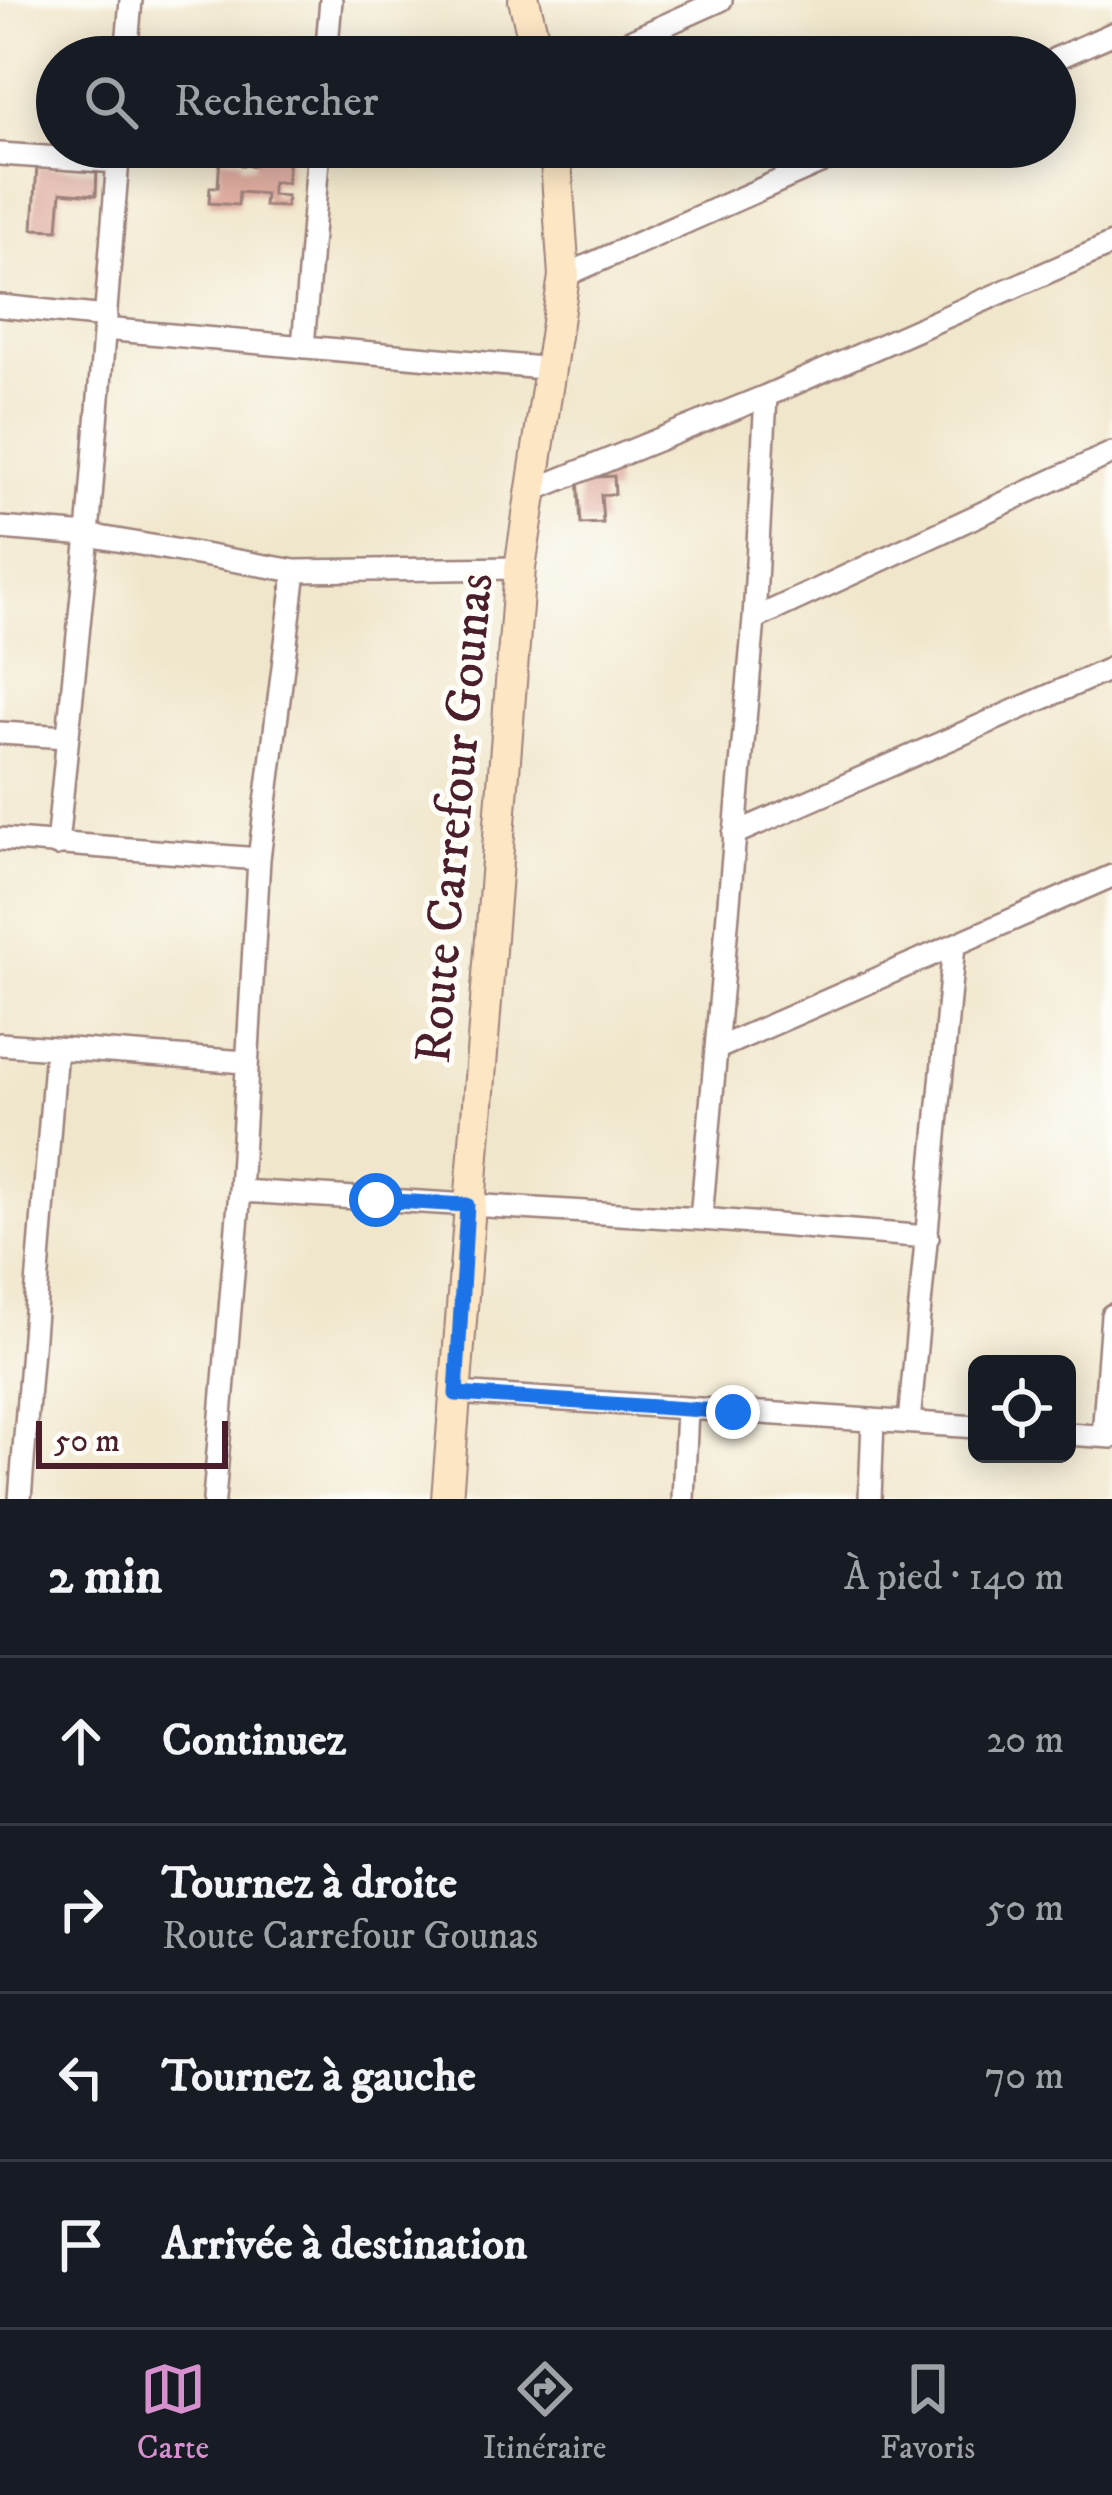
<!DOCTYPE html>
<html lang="fr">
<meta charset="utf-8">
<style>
body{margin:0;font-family:"IM FELL DW Pica",serif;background:#242831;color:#f1f3f6}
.controls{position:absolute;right:36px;bottom:36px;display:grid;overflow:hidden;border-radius:18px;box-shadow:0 6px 30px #0003}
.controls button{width:108px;height:108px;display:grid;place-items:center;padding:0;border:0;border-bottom:3px solid #363941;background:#171b24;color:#f1f3f6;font:60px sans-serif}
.scale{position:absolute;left:36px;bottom:30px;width:192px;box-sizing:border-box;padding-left:12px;border:6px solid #4a1f2b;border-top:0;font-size:33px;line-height:42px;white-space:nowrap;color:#4a1f2b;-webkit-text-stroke:9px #fdfcf7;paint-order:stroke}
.stop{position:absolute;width:36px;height:36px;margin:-27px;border:9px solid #1a73e8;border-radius:50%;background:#fff}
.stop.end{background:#1a73e8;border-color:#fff;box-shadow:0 3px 12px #0008}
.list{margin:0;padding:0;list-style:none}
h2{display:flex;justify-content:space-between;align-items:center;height:156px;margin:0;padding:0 48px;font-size:51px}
h2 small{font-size:39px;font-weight:400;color:#9ea1a6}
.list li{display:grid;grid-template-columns:78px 1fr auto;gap:36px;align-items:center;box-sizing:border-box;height:168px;padding:0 48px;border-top:3px solid #363941}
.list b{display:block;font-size:45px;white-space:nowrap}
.list p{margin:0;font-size:39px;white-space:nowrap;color:#9ea1a6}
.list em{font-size:39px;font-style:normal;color:#9ea1a6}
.icon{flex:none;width:66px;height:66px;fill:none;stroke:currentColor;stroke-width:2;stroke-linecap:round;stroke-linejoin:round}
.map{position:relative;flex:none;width:1112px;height:1499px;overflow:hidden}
.search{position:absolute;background:#171b24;box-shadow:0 6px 30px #0003;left:36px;right:36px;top:36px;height:132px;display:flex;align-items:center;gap:30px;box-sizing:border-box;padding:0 42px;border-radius:66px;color:#9ea1a6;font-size:45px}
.sheet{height:828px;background:#171b24}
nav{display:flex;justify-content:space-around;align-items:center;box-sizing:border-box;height:168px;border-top:3px solid #363941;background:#171b24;font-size:33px;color:#9ea1a6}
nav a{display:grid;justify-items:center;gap:6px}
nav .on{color:#d690ce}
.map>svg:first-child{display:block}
</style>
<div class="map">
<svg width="1112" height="1499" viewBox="0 0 1112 1499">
<rect width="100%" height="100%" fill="#fdfcf7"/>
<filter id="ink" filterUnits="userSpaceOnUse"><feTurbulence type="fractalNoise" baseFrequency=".00833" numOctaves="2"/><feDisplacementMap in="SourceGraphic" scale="24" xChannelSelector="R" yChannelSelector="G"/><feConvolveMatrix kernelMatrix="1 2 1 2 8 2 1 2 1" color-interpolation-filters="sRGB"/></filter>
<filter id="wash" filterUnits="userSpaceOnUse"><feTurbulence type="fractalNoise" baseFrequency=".004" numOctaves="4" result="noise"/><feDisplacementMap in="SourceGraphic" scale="48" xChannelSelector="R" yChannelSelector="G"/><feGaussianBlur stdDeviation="2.7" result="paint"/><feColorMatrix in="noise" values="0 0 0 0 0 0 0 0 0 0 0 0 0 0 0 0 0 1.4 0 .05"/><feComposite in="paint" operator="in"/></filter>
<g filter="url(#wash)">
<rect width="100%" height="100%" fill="#f0e6cb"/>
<g id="blocks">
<path fill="#dda79b" d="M255 151 289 154 287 183 272 182V195L287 196 286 207 264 206 265 194 239 192 238 205 209 203 210 187H218L220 157 241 159V165L254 166Z
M37 166 97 170 96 195 61 192 58 230 33 229Z
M614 476 615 494 601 495 603 523 581 524 578 478Z"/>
</g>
</g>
<g filter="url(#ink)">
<use href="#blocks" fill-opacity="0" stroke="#9d827b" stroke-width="3"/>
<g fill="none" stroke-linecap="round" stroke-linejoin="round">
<defs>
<path id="minor" d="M126 57 131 0
M326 57 331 0
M594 57 721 0
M1055 59 1112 34
M0 154 118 162
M564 276 856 147
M0 306 106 317
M104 329 553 369
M303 347 319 147
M534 490 766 396 1112 244
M0 528 88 535 295 571 520 568
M754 619 1112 453
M0 733 68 737
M734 834 1112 668
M0 839 259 859
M57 845 88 535 119 147
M0 1044 246 1062
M716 1049 1112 876
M240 1191 701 1219 928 1237
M701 1219 754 619 766 396
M456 1393 977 1427
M909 1422 954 945
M1067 1434 1112 1437
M1103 1436 1112 1315
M20 1499 56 1049
M214 1499 240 1191 259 859 295 571
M683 1499 687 1409
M870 1499 873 1420"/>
<path id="secondary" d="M524 0 538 57
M447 1499 520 568 564 276 555 147"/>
</defs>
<use href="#minor" stroke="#9d827b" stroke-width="26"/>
<use href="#secondary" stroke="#9d827b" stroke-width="34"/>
<use href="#minor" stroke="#fff" stroke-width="21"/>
<use href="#secondary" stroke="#fce6c4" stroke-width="30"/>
</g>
</g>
<g fill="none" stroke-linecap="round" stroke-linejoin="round" filter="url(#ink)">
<path stroke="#1a73e8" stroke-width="15" d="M376 1200 467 1205 456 1394 733 1412"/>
</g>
<g text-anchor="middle" stroke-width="10" stroke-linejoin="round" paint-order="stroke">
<g font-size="51" fill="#4a1f2b" stroke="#fdfcf7">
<text transform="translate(452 818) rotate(-85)" y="18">Route Carrefour Gounas</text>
</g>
</g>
</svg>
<div class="controls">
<button><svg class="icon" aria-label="locate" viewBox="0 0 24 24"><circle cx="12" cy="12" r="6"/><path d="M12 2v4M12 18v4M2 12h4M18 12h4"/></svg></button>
</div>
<div class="scale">50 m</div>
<div class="stop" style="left:376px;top:1200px"></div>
<div class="stop end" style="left:733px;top:1412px"></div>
<div class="search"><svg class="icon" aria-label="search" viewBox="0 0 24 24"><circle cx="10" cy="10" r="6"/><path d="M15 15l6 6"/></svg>Rechercher</div>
</div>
<section class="sheet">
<h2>2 min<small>À pied · 140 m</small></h2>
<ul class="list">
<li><svg class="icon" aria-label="ahead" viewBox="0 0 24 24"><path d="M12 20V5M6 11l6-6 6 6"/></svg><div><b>Continuez</b></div><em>20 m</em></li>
<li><svg class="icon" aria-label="right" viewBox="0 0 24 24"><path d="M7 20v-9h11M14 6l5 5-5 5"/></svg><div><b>Tournez à droite</b><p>Route Carrefour Gounas</p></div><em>50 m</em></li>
<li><svg class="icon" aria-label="left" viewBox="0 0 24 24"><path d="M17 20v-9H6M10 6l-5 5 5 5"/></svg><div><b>Tournez à gauche</b></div><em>70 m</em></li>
<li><svg class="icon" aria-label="arrive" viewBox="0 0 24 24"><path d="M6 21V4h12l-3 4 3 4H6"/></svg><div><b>Arrivée à destination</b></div></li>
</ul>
</section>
<nav>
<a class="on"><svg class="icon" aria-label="map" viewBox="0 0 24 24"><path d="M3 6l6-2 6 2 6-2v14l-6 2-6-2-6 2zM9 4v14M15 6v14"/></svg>Carte</a>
<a><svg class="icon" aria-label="directions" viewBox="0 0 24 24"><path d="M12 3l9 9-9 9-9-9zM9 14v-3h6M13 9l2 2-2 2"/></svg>Itinéraire</a>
<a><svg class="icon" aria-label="saved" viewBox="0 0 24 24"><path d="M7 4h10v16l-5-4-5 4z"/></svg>Favoris</a>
</nav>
